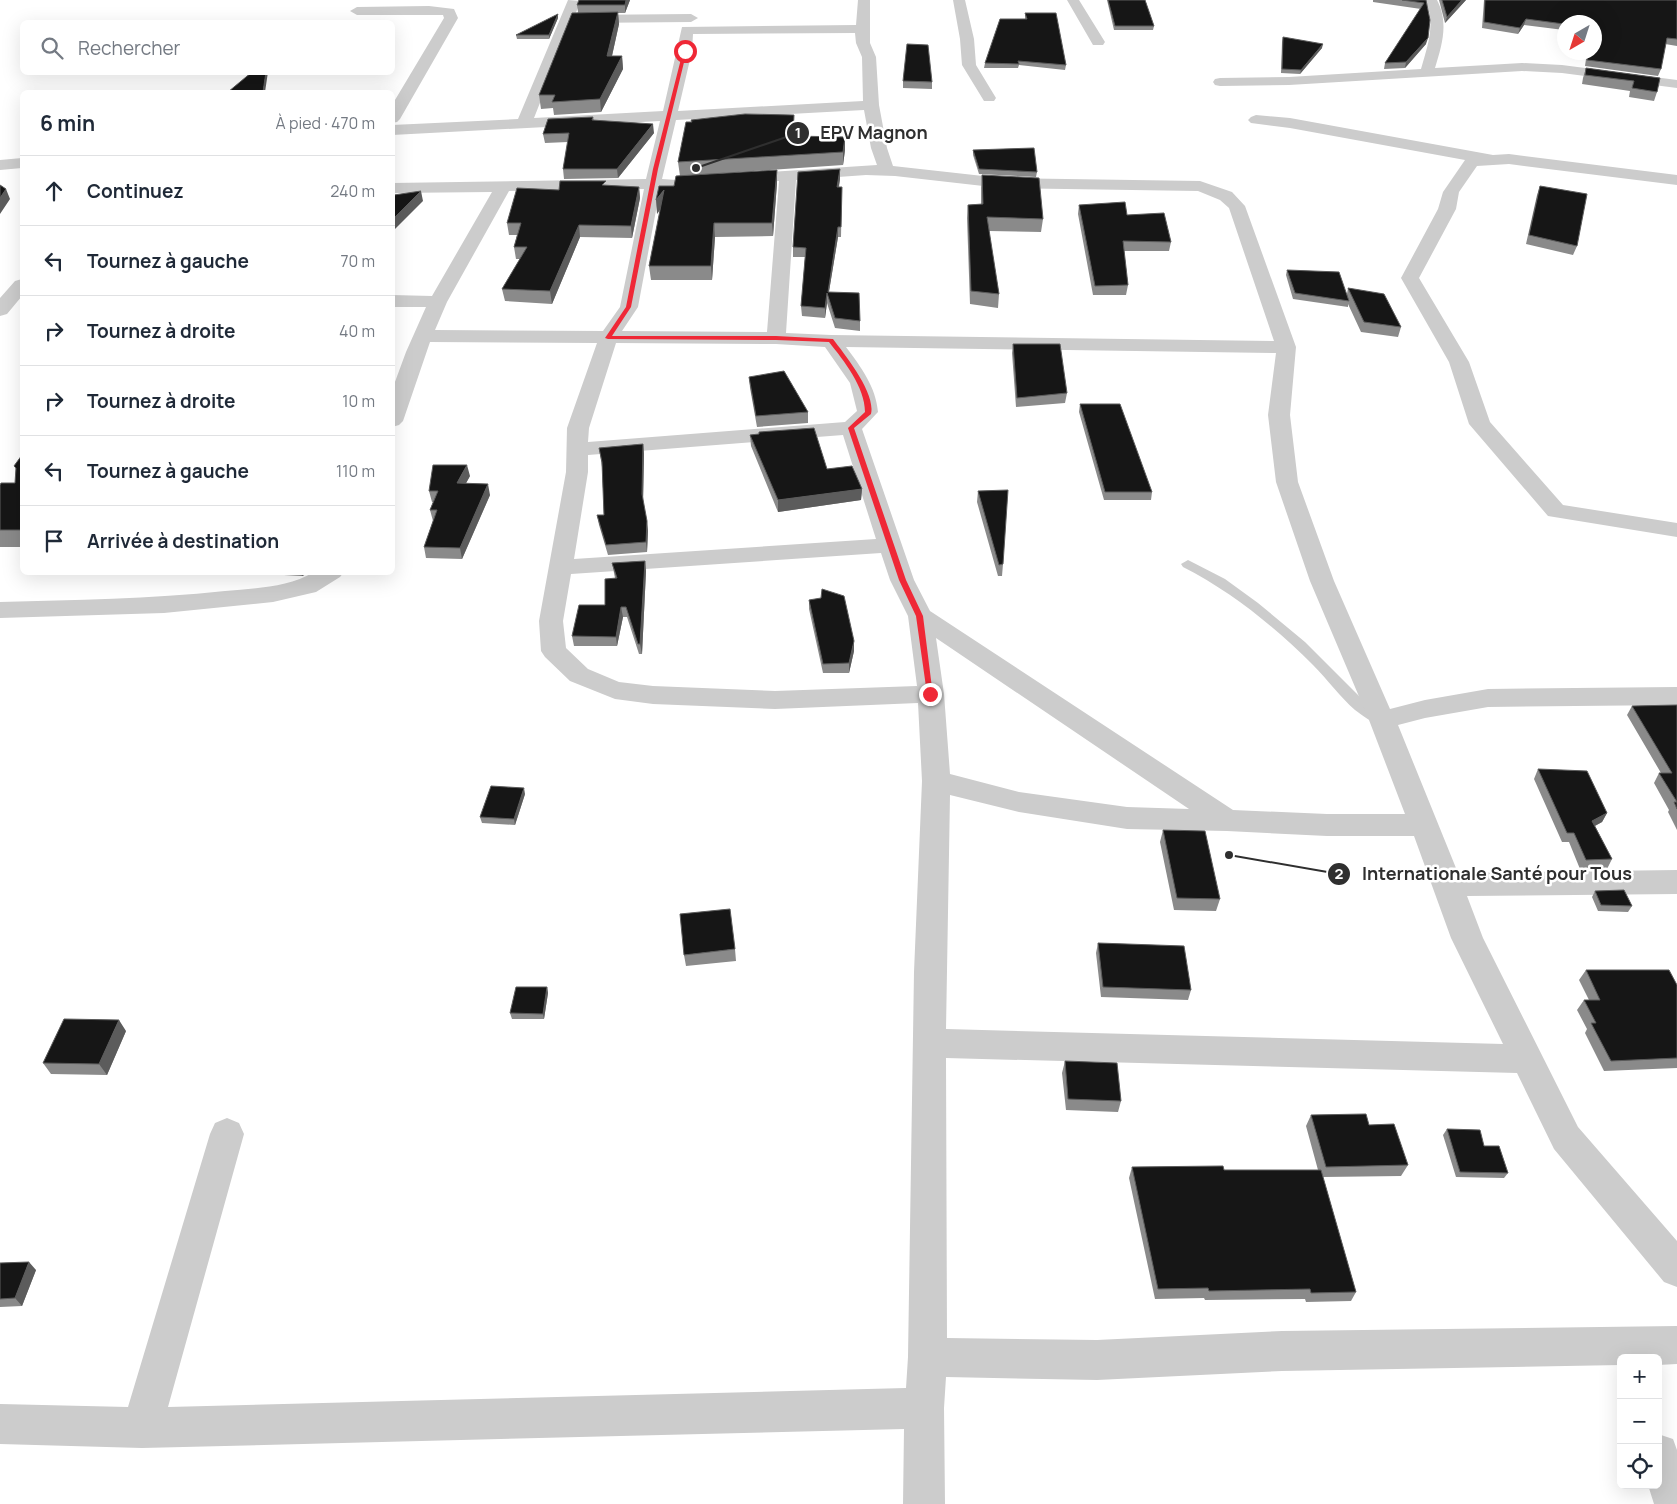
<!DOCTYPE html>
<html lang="fr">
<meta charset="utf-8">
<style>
body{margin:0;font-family:Manrope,sans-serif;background:#f6f6f7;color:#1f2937}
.controls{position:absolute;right:15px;bottom:15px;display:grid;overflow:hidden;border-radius:8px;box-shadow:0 5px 20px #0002}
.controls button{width:45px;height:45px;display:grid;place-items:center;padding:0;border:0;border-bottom:1px solid #e0e1e3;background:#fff;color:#1f2937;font:25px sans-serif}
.compass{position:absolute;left:1557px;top:15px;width:45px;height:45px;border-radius:50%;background:#fff;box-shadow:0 5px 20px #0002;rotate:219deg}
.stop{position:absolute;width:15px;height:15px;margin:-11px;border:4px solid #ef2836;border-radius:50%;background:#fff}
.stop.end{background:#ef2836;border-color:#fff;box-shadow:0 1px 5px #0008}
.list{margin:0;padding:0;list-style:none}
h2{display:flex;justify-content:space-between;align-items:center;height:65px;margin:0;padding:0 20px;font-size:21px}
h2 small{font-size:16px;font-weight:400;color:#747a83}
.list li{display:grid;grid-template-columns:32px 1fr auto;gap:15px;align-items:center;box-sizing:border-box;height:70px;padding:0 20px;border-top:1px solid #e0e1e3}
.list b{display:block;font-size:19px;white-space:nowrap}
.list em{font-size:16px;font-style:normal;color:#747a83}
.icon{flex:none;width:28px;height:28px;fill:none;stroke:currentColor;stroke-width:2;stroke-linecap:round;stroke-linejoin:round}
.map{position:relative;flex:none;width:1677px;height:1504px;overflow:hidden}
.search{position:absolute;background:#fff;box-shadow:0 5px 20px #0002;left:20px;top:20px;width:375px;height:55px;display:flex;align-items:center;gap:12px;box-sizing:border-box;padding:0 18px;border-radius:8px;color:#747a83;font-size:19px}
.panel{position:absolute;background:#fff;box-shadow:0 5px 20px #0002;left:20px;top:90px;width:375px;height:485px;border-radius:8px}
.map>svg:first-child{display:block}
</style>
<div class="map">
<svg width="1677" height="1504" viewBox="0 0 1677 1504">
<rect width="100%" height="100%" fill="#fff"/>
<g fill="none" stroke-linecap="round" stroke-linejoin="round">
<path fill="#ccc" fill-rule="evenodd" d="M1188 560 1225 579 1258 603 1305 642 1366 703 1385 715 1387 719 1385 723C1375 726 1363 716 1355 710 1340 697 1328 680 1313 665 1275 627 1232 592 1183 567L1181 564Z"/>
<path fill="#ccc" fill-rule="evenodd" d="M568 0 581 1 573 19 580 15 691 14 698 18 691 22 580 23 573 19 534 118 663 111 682 27 856 25 858 0H870V43L876 57 879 105 887 148 893 166 1001 178 1200 181 1232 192 1245 206 1296 347 1290 415 1298 482 1334 581 1390 709 1425 700 1488 689 1677 687V705L1488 707 1425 718 1398 725 1458 873 1677 870V894L1467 896 1483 938 1578 1127 1677 1241V1287L1664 1282 1554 1149 1517 1073 946 1058 947 1338 1097 1340 1282 1331 1677 1326V1364L1658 1365V1358H1621V1365L1282 1371 1097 1380 946 1377 944 1408 945 1504H903L904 1429 142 1448 0 1444V1404L128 1407 210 1134 215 1123 227 1118 239 1123 244 1134 168 1407 906 1388 908 1357 914 972 922 781 918 703 775 709 653 704 615 699 570 681 545 657 541 651 539 621 566 472 567 428 597 343 430 342 403 421 399 425 392 427V390L406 352 426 307H392V295L432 296 492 192 392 193V183L646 179 660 121 392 135V125L518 119ZM855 33 856 43 862 57 863 101 678 111 692 51 693 34ZM864 110 871 148 877 165 739 174 733 176 731 179 733 182 739 184 779 181 767 332 622 331 638 307 660 189 677 188 679 184 677 180 662 179 676 120ZM866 175 895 176 1001 188 1198 191 1220 200 1229 208 1274 341 831 335 786 333 796 180ZM644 189 620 307 603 331 435 330 447 302 509 191ZM616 343 776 344 825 347 850 383 857 411 845 422 588 442 589 428ZM846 347 1276 353 1268 415 1276 482 1310 581 1369 720 1405 814H1327L1233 810 930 611 914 580 862 429 878 412C876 387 861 367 846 347ZM843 435 876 539 574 559 588 472V455ZM881 553 890 580 908 616 917 686 775 691 653 686 619 682 588 669 566 648 563 621 571 574ZM936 638 1189 809 1127 807 1019 792 950 774 944 694ZM950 795 1019 812 1127 829 1227 831 1327 836H1414L1451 938 1503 1044 946 1029Z
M953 0H965L974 39 976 65 996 98 994 101H984L962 65 960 39Z
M1067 0H1079L1105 42 1103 45H1093Z
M1425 0H1437C1449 23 1442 45 1435 68L1522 63 1562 65 1677 80V88L1562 73 1522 71 1289 85 1220 86 1215 85 1213 82 1215 79 1220 78 1289 77 1421 69C1428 45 1436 23 1425 0Z
M429 6 454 9 458 18 400 119 397 122 392 123V105L444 18 443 15H357L350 11 357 7Z
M1256 115 1290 118 1493 155 1509 154 1677 175V185L1509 164 1477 166 1459 192 1456 209 1419 278 1469 362 1490 422 1563 505 1677 523V537L1548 516 1469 424 1449 362 1401 278 1438 209 1443 192 1465 160 1290 128 1251 123 1248 120 1251 117Z
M22 158V168L0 170V160Z
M22 279V296L7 314 0 316V298L15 281Z
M314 572H344L340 577 316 592 273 602 164 613 0 618V602C75 600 150 599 225 591 255 588 287 588 314 572Z
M1658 1434 1673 1439 1677 1450V1504H1654L1648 1485H1658Z"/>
</g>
<path fill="#8a8a8a" d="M579 0H630L625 13H618L619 24 612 56H622L623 69 601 112 554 115 553 108 541 109 539 95 578 12 577 5Z
M1107 0H1145L1154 26 1153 30H1114Z
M1373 0H1426V44L1405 68 1384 69 1385 63 1421 9 1373 2Z
M1439 0H1466L1445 23Z
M1484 0H1677V46L1665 44 1661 69 1658 76 1585 66 1587 52H1594V22H1564V30L1524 25 1518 34 1482 28Z
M1025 13 1066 65 1065 70 1019 65 1018 68H984L985 63 1025 19Z
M558 18 549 39H517L516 35Z
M1283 37 1322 48 1300 74 1281 73 1282 42Z
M1586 68 1660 78 1657 92 1654 101 1629 97 1630 91 1582 84 1583 78Z
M903 81 932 82V89L903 88Z
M794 115V136L845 137V150L843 165 680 176 678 162 691 122V120Z
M593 117 594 120 654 133 618 178 564 179 563 169 568 142 545 143 543 134Z
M973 150 1037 172 1036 177 979 174 973 155Z
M840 169V179L839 187H842L841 237H838L829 292 860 321V331L835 328 827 303 825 318 802 316 801 306 805 257H793V247Z
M777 170V183L773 236 715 237 712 280H651L649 266 660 210 657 214 674 186Z
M982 175 1043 219 1041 232 989 231 999 294 998 308 970 304 967 218 968 205 981 204V188Z
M607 186 639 187 640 198 632 238 580 237 552 304 505 301 502 289 520 259H516L514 247 517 235H509L507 223 559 190Z
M1540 186 1577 246 1573 255 1526 244 1537 195Z
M1079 205 1127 215 1171 242 1169 251H1124L1128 285 1126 295H1093L1078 214Z
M1287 270 1347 294 1348 288 1401 327 1398 337 1361 332 1348 304V307L1293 299 1286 275Z
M1013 344 1067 393 1065 403 1016 407 1012 353Z
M749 377 808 412V423L757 427 750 388Z
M1080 404 1152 492 1151 500H1104L1079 412Z
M759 434 827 469 862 489 861 500 778 512 751 446 750 435Z
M643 444 644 454 643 500 648 531 647 552 608 555 599 525 597 515H604L602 467 599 448Z
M22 455V547H0V485L15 483 16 469 14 466Z
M470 476 466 483 490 495 462 559 426 558 424 547 433 521 430 510 433 502H432L429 491Z
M978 491 1003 564 1002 576H998L977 502Z
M645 561 646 571 642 654H639L627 617H623L617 646H574L572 636 605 605 615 578 612 563Z
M283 572H311L302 576 284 575Z
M809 600 854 651 849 673H823L809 609Z
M1677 705V830L1668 812 1669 810 1654 783 1659 773H1661L1627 715 1632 706Z
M1538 769 1607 813 1602 822 1595 826 1612 859 1607 869H1580L1569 842H1562L1534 779Z
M525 794 515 825 482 823 480 817Z
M1163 830 1220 899 1216 911 1174 910 1160 842Z
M1595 891 1632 906 1628 912 1598 911 1592 897Z
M1098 943 1191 990 1188 1000 1101 997 1096 953Z
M735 949 736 961 686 966 684 955Z
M1586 970 1677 985V1068L1604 1071 1585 1033 1587 1029 1577 1010 1584 1000H1589L1579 980Z
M547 987 548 993 544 1019H512L510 1013Z
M126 1031 107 1075 51 1074 43 1063Z
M1065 1061 1121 1101 1118 1112 1066 1110 1062 1073Z
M1311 1115 1369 1125 1408 1165 1401 1176 1323 1177 1356 1292 1351 1301 1306 1302 1305 1299 1205 1300 1204 1298 1155 1299 1129 1178 1132 1167 1224 1170H1318L1306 1126Z
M1447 1129 1484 1146 1508 1173 1504 1178 1456 1177 1443 1135Z
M0 1263 36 1270 22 1306 0 1307Z"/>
<path fill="#5c5c5c" d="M626 0H630L625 13V5Z
M1462 0H1466L1445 23 1447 17Z
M618 12 619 24 609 69 607 56Z
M558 14V18L549 39V35Z
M1526 19 1524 25 1518 34 1520 28Z
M1428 38 1426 44 1405 68 1406 62Z
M1323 44 1322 48 1300 74 1301 70Z
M622 56 623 69 601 112 600 99Z
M266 72H268L265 92H263Z
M653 124 654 133 618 178 617 169Z
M845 137V150L843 165V152Z
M840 169V179L837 196V187Z
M777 170V183L773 236 772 223Z
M639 187 640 198 632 238 631 226Z
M6 189 10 199 0 214V198Z
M664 190 665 203 657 214 656 200Z
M421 191 423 201 392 232V220Z
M714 223 715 237 712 280 711 266Z
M579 225 580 237 552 304 550 291Z
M838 227V237L828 297V294Z
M827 293V303L825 318V308Z
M643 444 644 454 643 504 642 494Z
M467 465 470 476 460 494 457 483Z
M488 484 490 495 462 559 460 548Z
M862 489 861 500 778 512V500Z
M647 521 648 531 647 552 646 542Z
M645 561 646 571 642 654 640 644Z
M301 572H311L302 576Z
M621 607 623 617 617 646 616 637Z
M854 641V651L849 673V663Z
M524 788 525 794 515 825 514 819Z
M1607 813 1602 822 1587 830 1592 821Z
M547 987 548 993 544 1019 543 1014Z
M119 1020 126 1031 107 1075 99 1064Z
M29 1262 36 1270 22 1306 15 1298Z"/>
<path fill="#161616" stroke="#5c5c5c" d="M579 0H626L625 5H577Z
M1108 0H1145L1154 26H1115Z
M1402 0H1426L1430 20 1428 38 1406 62 1385 63 1424 3Z
M1442 0H1462L1447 17Z
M1485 0H1677V39L1667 38 1661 69 1587 60 1588 52H1594V22H1564V24L1526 19 1520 28 1484 22Z
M618 12 607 56H622L600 99 552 102 555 95H539L572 13Z
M1025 13H1056L1066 65 1018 61 1019 64 985 63 1000 19H1027Z
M558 14 549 35H516Z
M1283 37 1323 44 1301 70 1282 69Z
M907 44 928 45 932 82 903 81Z
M1586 68 1660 78 1657 92 1632 88 1634 81 1585 75Z
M252 72H266L263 92H228Z
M745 114 794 115 793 136 845 137 843 152 678 162 686 122H692L691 120Z
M593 117 592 120 653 124 617 169H563L569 133 543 134 548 119Z
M1034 148 1037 172 979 169 973 150Z
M840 169 837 187H842L841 227H838L828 292 859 293 860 321 835 318 827 293 825 308 801 306 806 248 793 247 798 172Z
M777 170 772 223H714L711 266H649L664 190 656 200 659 186H674L676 176Z
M982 175 1039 178 1043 219 987 217 999 294 971 291 968 205 983 204Z
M560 181H606L602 185 639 187 631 226 579 225 550 291 502 289 527 247H514L521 223H507L517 188 559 190Z
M0 185 6 189 0 198Z
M1540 186 1587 194 1577 246 1529 235Z
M392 189H394V195L421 191 392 220Z
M1125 202 1127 215 1164 213 1171 242 1123 241 1128 285 1095 286 1079 205Z
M1287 270 1339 272 1349 301 1295 293Z
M1348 288 1384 294 1401 327 1364 322Z
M1013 344H1060L1067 393 1017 398Z
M784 371 808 412 756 416 749 377Z
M1080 404H1120L1152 492H1105Z
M814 428 827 469 852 466 862 489 778 500 750 435 759 434V432Z
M643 444 642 494 647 521 646 542 606 545 597 515H604L602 462 599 448Z
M22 455V530H0V485L1 483H15L16 468 14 466Z
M433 465H467L457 483 488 484 460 548 424 547 437 510H430L438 491H429Z
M1008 490 1003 564 999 565 978 491Z
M645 561 640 644H638L626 607H621L616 637 572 636 579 605H605V579L617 578 612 563Z
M822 589 844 596 854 641 849 663 823 664 809 600 821 598Z
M1677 705V809L1674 802H1677L1659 773H1672L1632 706Z
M1538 769 1587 771 1607 813 1592 821 1612 859 1586 860 1574 833H1567Z
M491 786 524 788 514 819 480 817Z
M1163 830 1205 831 1220 899 1177 898Z
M1624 890 1632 906 1601 905 1595 891Z
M730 909 735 949 684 955 680 914Z
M1098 943 1184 946 1191 990 1103 987Z
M1586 970H1669L1677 985V1058L1611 1061 1591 1023H1596L1584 1000H1600Z
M516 987H547L543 1014 510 1013Z
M64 1019 119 1020 99 1064 43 1063Z
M1065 1061 1117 1063 1121 1101 1068 1099Z
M1366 1114 1369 1125 1394 1124 1408 1165 1326 1167 1311 1115Z
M1447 1129 1480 1130 1484 1146H1499L1508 1173 1460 1172Z
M1223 1166 1224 1170H1321L1356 1292 1311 1293 1310 1289 1209 1291 1208 1288 1158 1289 1132 1167Z
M29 1262 15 1298 0 1299V1263Z"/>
<path fill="#ef2836" d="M687 50 658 169 631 307 612 336H776L833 339C845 355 876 393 871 414L854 428 906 580 923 616 933 696 927 694 916 616 899 580 848 428 865 412C865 387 844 361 829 342L776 340 608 339 605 338 626 307 653 169 683 51Z"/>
<path fill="none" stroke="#2f2f2f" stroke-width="2" d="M696 168L798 133M1229 855L1339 874"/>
<g fill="#2f2f2f" stroke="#fff" stroke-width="2">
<circle cx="696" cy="168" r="5"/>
<circle cx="1229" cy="855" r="5"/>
<circle cx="798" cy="133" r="12"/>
<circle cx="1339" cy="874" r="12"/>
</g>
<g font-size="15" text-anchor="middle" font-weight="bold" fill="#fff">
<text x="798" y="138">1</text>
<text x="1339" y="879">2</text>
</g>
<g font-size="18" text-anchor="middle" font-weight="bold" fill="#2f2f2f" stroke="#fff" stroke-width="5" stroke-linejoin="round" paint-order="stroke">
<text x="874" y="139">EPV Magnon</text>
<text x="1497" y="880">Internationale Santé pour Tous</text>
</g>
</svg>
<div class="controls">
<button>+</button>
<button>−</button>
<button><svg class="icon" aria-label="locate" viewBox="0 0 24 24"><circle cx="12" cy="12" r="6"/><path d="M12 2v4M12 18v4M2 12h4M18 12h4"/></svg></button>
</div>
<svg class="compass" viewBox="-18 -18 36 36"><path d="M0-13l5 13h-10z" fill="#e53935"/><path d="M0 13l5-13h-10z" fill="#747a83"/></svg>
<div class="stop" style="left:685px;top:51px"></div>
<div class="stop end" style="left:930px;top:694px"></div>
<div class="search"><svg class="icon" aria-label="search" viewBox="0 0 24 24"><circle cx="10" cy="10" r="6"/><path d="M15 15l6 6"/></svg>Rechercher</div>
<section class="panel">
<h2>6 min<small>À pied · 470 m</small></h2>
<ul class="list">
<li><svg class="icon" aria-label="ahead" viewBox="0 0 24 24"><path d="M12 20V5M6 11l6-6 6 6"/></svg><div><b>Continuez</b></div><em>240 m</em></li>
<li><svg class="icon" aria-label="left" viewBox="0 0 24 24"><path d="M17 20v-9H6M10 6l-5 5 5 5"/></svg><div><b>Tournez à gauche</b></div><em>70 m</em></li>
<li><svg class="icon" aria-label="right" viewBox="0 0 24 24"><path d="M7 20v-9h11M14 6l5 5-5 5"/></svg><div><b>Tournez à droite</b></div><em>40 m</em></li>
<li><svg class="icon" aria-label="right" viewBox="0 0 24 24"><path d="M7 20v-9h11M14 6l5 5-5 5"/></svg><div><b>Tournez à droite</b></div><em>10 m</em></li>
<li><svg class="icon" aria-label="left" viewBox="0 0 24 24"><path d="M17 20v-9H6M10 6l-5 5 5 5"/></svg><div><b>Tournez à gauche</b></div><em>110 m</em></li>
<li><svg class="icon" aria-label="arrive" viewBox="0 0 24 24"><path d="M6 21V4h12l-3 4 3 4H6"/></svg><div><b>Arrivée à destination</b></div></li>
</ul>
</section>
</div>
